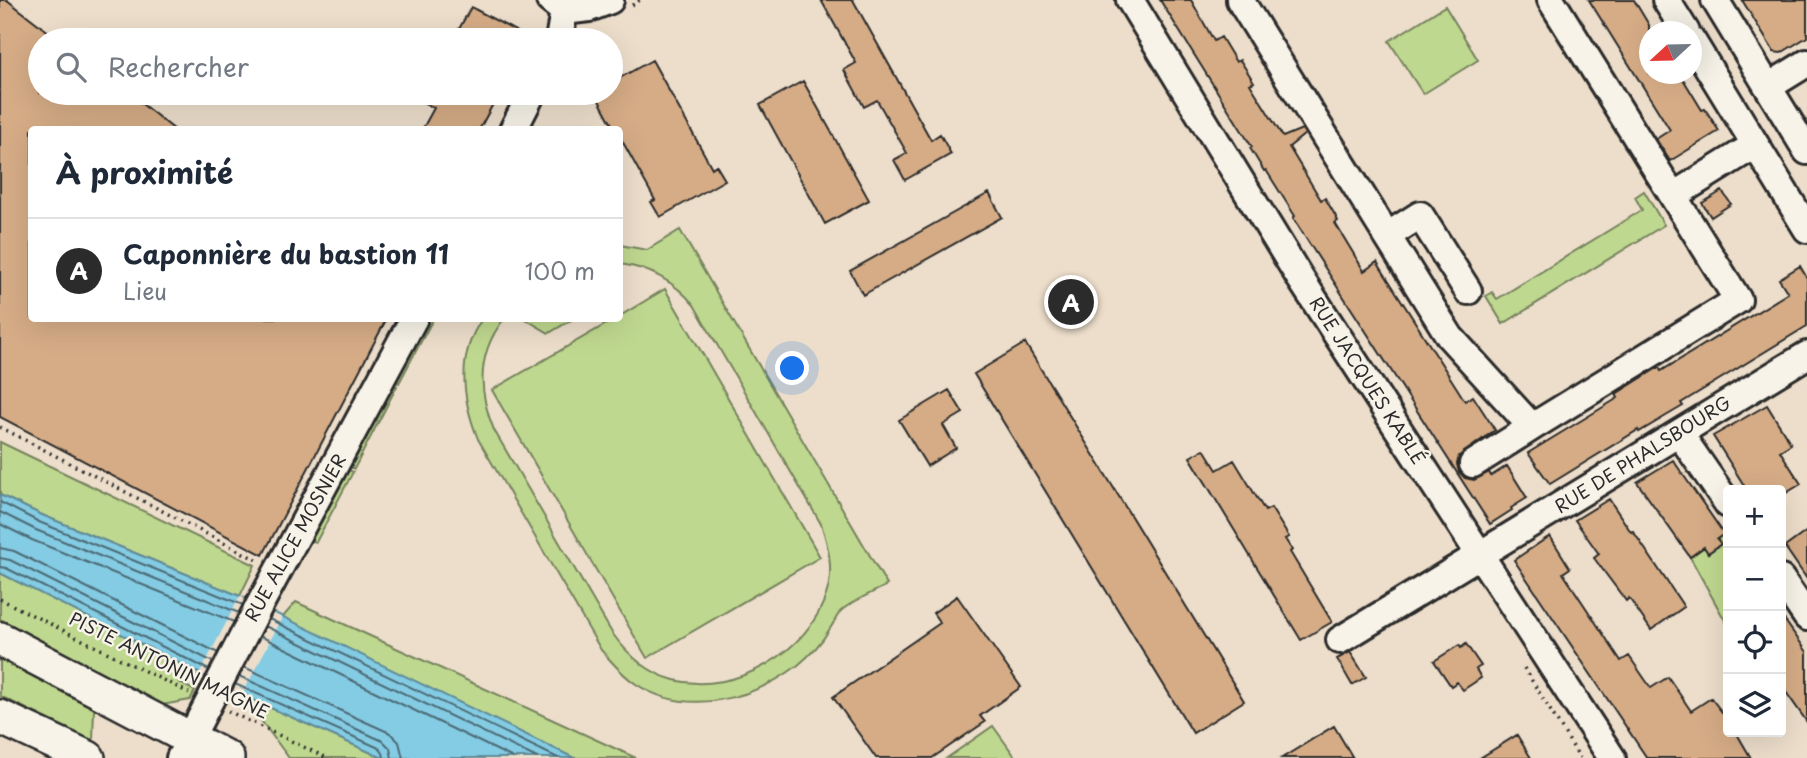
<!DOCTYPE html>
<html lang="fr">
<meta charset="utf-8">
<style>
body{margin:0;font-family:"Playpen Sans",sans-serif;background:#f6f6f7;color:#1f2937}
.controls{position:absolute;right:21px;bottom:21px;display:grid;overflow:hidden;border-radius:7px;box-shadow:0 7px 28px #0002}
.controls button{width:63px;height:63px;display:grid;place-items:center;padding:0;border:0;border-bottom:2px solid #e0e1e3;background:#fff;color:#1f2937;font:35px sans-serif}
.compass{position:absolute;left:1639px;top:21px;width:63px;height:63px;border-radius:50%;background:#fff;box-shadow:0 7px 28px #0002;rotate:248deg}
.you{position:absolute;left:793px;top:369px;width:24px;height:24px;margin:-18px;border:5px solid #fff;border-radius:50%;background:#1a73e8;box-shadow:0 0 0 10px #1a73e833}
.badge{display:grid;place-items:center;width:46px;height:46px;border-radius:50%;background:#2b2b2b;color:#fff;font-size:23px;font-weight:700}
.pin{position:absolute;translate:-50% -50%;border:4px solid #fff;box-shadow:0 2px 7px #0006}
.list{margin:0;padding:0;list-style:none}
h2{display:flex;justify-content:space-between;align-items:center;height:91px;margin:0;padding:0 28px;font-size:30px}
h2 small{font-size:23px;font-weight:400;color:#747a83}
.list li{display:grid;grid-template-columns:46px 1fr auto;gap:21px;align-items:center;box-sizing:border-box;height:105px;padding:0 28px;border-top:2px solid #e0e1e3}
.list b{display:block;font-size:26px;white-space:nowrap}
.list p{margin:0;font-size:23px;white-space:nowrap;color:#747a83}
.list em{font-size:23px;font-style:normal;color:#747a83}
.icon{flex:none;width:38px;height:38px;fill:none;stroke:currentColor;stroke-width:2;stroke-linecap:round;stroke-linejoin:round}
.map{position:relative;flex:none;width:1807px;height:758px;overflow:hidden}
.search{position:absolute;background:#fff;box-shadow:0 7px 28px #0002;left:28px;top:28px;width:595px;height:77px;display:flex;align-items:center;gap:18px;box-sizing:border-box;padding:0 24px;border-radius:38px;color:#747a83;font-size:26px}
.panel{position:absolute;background:#fff;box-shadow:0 7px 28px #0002;left:28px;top:126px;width:595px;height:196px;border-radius:7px}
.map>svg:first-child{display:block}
</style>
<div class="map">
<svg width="1807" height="758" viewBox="0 0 1807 758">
<rect width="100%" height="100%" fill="#eddecb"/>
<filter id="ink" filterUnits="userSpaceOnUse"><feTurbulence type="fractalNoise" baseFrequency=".0143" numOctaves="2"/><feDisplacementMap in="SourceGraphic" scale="14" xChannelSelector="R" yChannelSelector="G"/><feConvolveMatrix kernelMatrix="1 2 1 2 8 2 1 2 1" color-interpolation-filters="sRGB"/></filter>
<g filter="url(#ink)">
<path fill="#bfd88f" stroke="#75825d" stroke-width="2" d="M1445 6 1478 60 1423 94 1389 41Z
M1644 191 1664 225 1503 324 1486 296 1492 292 1497 299 1642 210 1635 197Z
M680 230 887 585C875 592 849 602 840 612 836 617 833 625 829 630 821 644 809 656 797 666 752 700 686 717 636 684 622 675 612 662 601 650L478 439C462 399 456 356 482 319H504C477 353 478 392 494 430L612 633C628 655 647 673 674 680 735 696 810 651 827 592 834 569 828 545 821 524L694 305C674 281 650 268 620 264V245L647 250Z
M665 289 820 557 647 658 492 390 615 319 620 318V316Z
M426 319H433L399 383 394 381Z
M525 319V318L573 319 549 333Z
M392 384 397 386 354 469 349 466Z
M0 442 255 565 240 596 42 515 0 495Z
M347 469 353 472 316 542 310 540Z
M1724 534 1728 540V626L1690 557 1704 547 1708 553 1720 545 1717 539Z
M0 573 200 673 195 680 180 683 195 691 190 700 162 705 0 619Z
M296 602 636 758H574L282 618Z
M0 657 94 708 93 741 0 696Z
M242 695 383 758H289Z
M993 726 1016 758H947Z"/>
<path fill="#83cce4" stroke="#608c9a" stroke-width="2" d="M0 495 42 515 240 596 574 758H383L242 695 0 573Z"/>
<path fill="#eddecb" d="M240 596 282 618 242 695 200 673Z"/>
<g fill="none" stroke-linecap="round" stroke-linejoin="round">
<path stroke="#4e6b75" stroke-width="2" d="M0 502 39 522 243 605
M0 512 36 530 239 613
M0 524 32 540 234 622
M0 548 14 551 218 653
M0 558 10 560 213 662
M0 567 6 568 209 670
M269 619 558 758
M265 626 537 758
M260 636 513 758
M244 667 390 733 399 742 403 758
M239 676 383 741 390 748 392 758
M235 684 379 748 383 753 384 758"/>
</g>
<path fill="#d5ac86" stroke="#2b2b2b" stroke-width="2" d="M0 0H7L59 40H40V93H128L175 130H32V318H387L263 555 0 417Z
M821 0H853L931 140 940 134 951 154 905 180 894 160 907 153 877 100 864 107 844 70 856 63Z
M1160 0H1191L1214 41 1221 37 1236 62 1240 60 1254 82 1250 84 1283 137 1302 129 1305 134 1289 147 1321 200 1325 198 1335 215 1338 221 1335 223 1364 271 1377 262 1465 401 1473 396 1495 430 1459 456 1457 464 1459 472 1465 478 1474 480 1489 472 1491 476 1507 466 1527 498 1511 508 1512 510 1490 524 1307 240 1293 218 1295 216 1266 170 1264 171 1250 148 1252 147Z
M1589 0H1634L1649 25V74H1680L1702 110 1705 109 1719 131 1670 161 1656 139 1670 130Z
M1742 0H1807V37L1781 53 1774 52Z
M471 7 532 40H453Z
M652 60 712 168 716 165 725 180 660 217 651 202 655 200 620 137V130H615L595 93H611V83Z
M803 81 869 200 825 224 760 105Z
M406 93H499L479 130H422L434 108Z
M1722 191 1731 204 1711 217 1702 203Z
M989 193 1002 217 863 295 850 271Z
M1800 266 1807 278V326L1681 403 1683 406 1666 416 1639 432 1638 430 1550 484 1528 453 1618 398 1616 394 1659 367 1661 371 1788 293 1779 279Z
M1075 290 1085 305 1071 314 1063 313 1060 310V300Z
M1025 343 1244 701 1193 733 974 374Z
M949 390 963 413 943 425 956 448 927 466 899 420Z
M1767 405 1791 444 1780 451 1801 484 1781 496V490H1747L1713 436Z
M1204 449 1217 470 1234 460 1265 511 1271 508 1289 537 1285 539 1292 550 1290 552 1332 622 1301 640 1190 457Z
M1673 460 1724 534 1717 539 1721 544 1708 553 1704 547 1690 557 1637 482Z
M1609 499 1631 532 1633 531 1684 607 1651 630 1629 598 1626 601 1594 558 1599 554 1575 520Z
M1807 531V579L1785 547Z
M1550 536 1570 568 1563 573 1621 661 1629 656 1651 688 1668 677 1691 711 1711 698 1728 720V732H1736L1751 758H1647L1514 560Z
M957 596 1021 687 980 716 985 722 932 758H876L833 697 940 623 933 613Z
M1781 615 1807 652V722L1781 685Z
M1466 644 1481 666 1476 669 1481 678 1463 690 1457 682 1451 686 1434 661 1459 645 1461 648Z
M1350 652 1366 677 1352 685 1337 659Z
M1334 726 1353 758H1282Z
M1517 735 1531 758H1480Z"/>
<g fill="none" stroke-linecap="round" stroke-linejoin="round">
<defs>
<path id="minor" d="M550 0 564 11 589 8 610 0
M1130 0 1300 278 1612 758
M1240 0 1450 337 1532 427 1738 300 1673 196
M1551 0 1673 196 1755 145
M1666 0 1686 32
M1715 0 1807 151
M559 40 564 11
M1692 41 1807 229
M1768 87 1807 63
M513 130 532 93
M1387 236 1420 215 1468 291
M1679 433 1728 504
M1473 464 1532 427
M1781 579 1807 617
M1340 640 1807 355
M180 758 259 606 414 318"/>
<path id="major" d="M0 639 227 758
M0 717 88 758"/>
</defs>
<use href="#minor" stroke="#2b2b2b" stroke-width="32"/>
<use href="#major" stroke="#2b2b2b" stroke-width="38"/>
<path stroke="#2b2b2b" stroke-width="3.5" stroke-dasharray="2 5" stroke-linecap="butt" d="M632 5 640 0
M0 427 257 560
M0 599 189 693
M1524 668 1580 758
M228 711 327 758"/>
<use href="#minor" stroke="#f7f3e8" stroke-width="26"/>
<use href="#major" stroke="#f7f3e8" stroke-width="33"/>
</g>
</g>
<g text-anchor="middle" stroke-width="5" stroke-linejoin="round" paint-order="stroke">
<g font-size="18" fill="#2b2b2b" stroke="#f7f3e8">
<text transform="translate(1367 381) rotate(57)" y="6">RUE JACQUES KABLÉ</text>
<text transform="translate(1643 455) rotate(-32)" y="6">RUE DE PHALSBOURG</text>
<text transform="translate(296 538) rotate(-61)" y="6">RUE ALICE MOSNIER</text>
<text transform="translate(169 666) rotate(26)" y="6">PISTE ANTONIN MAGNE</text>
</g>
</g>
</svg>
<div class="controls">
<button>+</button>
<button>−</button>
<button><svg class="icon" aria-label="locate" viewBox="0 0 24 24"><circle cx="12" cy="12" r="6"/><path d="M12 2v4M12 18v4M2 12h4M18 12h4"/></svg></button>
<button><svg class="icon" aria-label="layers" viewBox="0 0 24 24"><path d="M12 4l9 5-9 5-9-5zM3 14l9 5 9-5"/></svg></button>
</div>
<svg class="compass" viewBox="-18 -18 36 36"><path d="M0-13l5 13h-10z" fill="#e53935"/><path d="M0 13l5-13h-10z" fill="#747a83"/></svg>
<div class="you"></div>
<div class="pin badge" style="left:1071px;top:302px">A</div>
<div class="search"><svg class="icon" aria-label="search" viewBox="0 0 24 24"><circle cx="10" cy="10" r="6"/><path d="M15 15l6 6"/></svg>Rechercher</div>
<section class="panel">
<h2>À proximité<small></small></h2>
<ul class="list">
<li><span class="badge">A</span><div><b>Caponnière du bastion 11</b><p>Lieu</p></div><em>100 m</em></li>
</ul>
</section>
</div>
